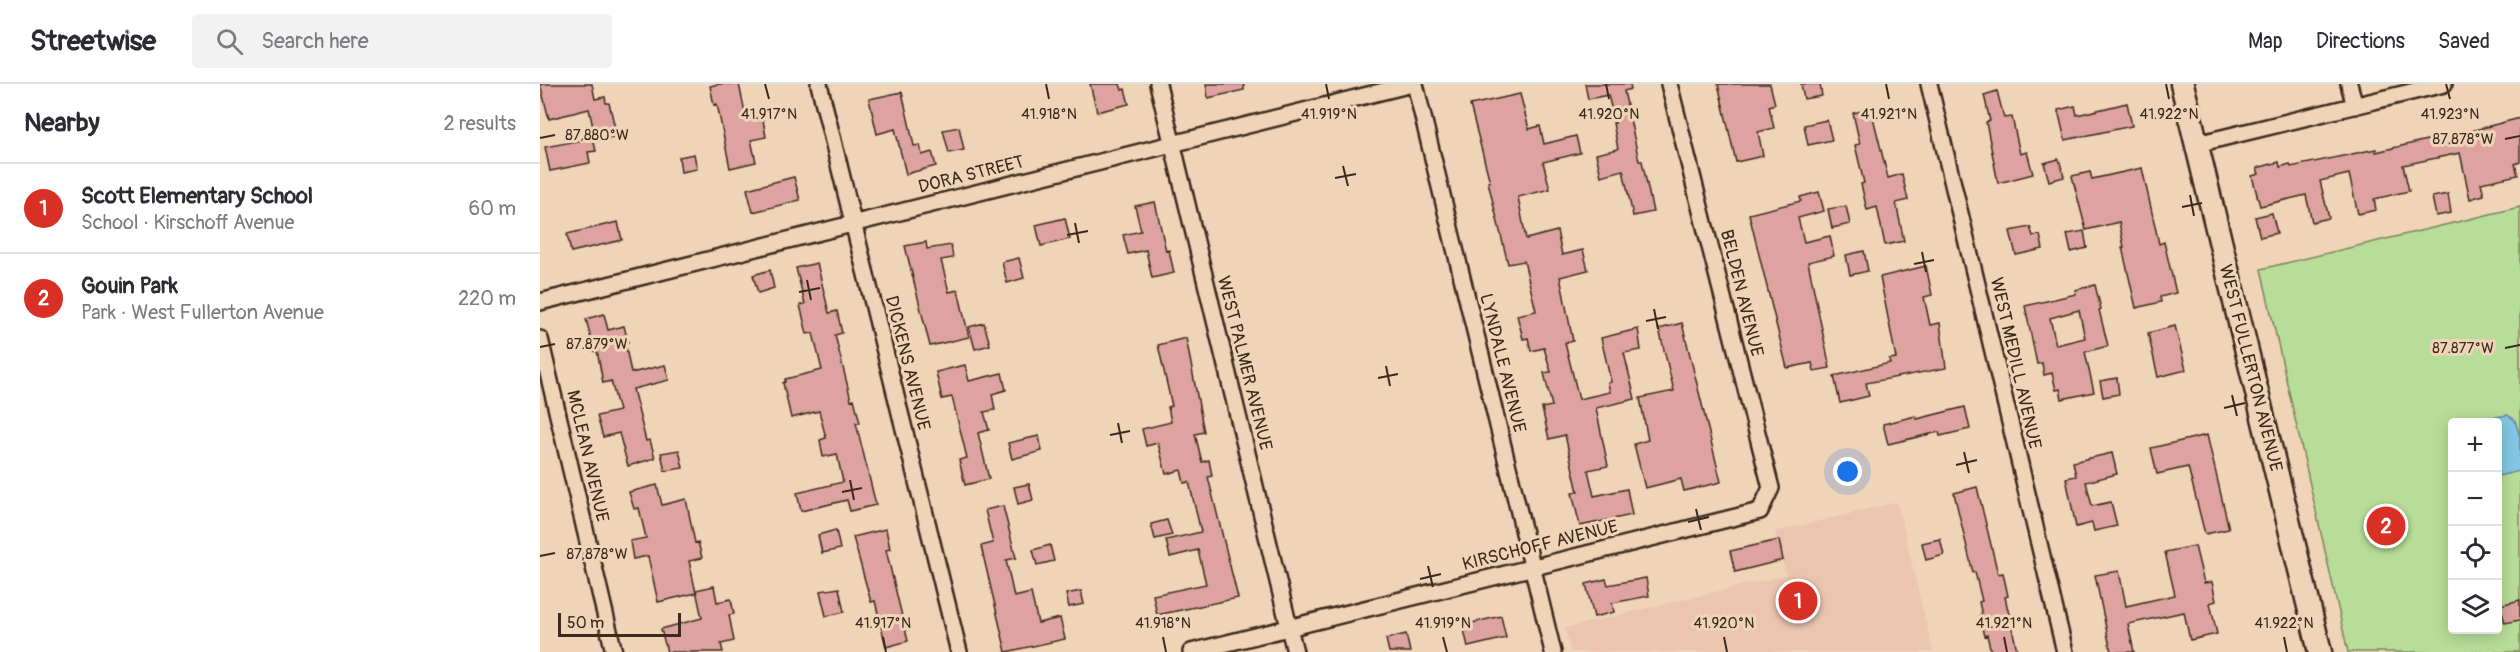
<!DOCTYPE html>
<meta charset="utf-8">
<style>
body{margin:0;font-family:Pangolin,sans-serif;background:#f2f2f3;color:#2b2b33}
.controls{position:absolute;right:18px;bottom:18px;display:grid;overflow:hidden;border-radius:6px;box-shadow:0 3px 15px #0003}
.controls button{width:54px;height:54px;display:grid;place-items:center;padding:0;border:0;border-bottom:2px solid #e1e1e2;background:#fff;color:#2b2b33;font:30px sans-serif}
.scale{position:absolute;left:18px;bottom:15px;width:123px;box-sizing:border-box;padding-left:6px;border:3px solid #3b2a1e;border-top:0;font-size:16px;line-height:21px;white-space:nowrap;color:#3b2a1e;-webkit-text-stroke:4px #f0d4b7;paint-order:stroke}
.you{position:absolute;left:1308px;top:388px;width:21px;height:21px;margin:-15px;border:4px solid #fff;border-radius:50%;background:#1a73e8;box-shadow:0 0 0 9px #1a73e833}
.badge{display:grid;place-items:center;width:39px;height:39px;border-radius:50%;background:#d93025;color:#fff;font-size:20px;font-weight:700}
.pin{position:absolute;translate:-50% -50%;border:3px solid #fff;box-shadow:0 2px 6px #0006}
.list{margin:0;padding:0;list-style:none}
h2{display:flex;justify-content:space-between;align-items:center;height:78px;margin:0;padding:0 24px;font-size:26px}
h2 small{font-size:20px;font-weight:400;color:#7c7c81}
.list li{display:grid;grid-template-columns:39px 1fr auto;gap:18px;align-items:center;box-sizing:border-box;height:90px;padding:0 24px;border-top:2px solid #e1e1e2}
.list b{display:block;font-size:22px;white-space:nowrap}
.list p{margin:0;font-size:20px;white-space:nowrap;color:#7c7c81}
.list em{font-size:20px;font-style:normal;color:#7c7c81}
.icon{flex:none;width:33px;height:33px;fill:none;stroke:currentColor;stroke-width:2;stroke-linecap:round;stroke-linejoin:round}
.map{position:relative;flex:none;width:1980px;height:568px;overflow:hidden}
header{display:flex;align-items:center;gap:36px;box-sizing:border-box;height:84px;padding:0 30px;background:#fff;border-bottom:2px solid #e1e1e2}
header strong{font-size:28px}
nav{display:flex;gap:33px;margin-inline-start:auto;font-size:21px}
.search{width:420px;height:54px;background:#f2f2f3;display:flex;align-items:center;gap:15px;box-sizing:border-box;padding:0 21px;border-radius:6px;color:#7c7c81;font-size:22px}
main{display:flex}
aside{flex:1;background:#fff}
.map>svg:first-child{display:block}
</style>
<header>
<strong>Streetwise</strong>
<div class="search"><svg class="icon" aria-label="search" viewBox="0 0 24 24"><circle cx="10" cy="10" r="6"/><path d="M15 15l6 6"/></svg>Search here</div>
<nav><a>Map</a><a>Directions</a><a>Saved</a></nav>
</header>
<main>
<aside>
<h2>Nearby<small>2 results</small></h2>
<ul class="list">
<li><span class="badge">1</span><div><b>Scott Elementary School</b><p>School · Kirschoff Avenue</p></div><em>60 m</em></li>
<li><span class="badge">2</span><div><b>Gouin Park</b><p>Park · West Fullerton Avenue</p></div><em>220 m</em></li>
</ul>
</aside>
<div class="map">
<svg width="1980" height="568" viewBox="0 0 1980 568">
<rect width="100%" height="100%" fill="#f0d4b7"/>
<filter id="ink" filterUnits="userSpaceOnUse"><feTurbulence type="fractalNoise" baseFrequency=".0167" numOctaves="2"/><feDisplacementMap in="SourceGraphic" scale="12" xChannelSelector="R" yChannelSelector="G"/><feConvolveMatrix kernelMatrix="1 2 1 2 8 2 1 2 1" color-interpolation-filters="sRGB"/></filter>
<g filter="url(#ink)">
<path fill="#ebc5b0" d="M1357 418 1393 568H1031L1025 544 1246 491 1235 448Z"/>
<path fill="#b8dd98" stroke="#7a845b" stroke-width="1.5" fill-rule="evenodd" d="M1980 123V568H1808L1721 185ZM1912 338H1958V546H1912Z"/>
<path fill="#83c7e4" stroke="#668895" stroke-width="1.5" d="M1968 331 1975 336 1980 353V387L1958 392V338H1942L1941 335Z"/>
<path fill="#dea3a0" stroke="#3b2a1e" stroke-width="1.5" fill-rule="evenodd" d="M0 0H52L55 15 65 13 66 19H69L77 52 56 57 49 25 9 35Z
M179 0H199L206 33 222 30 226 53 211 56 216 78 190 84 177 20 174 21 170 2Z
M550 0H580L582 6 585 5 589 20 557 28Z
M666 0H704V6L668 14Z
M1045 0H1090L1091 5 1084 7 1099 77H1102L1113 128 1093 132 1083 86 1061 92 1056 70 1078 65 1073 39H1075L1068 11 1048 15Z
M1178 0H1230L1235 20 1229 22 1234 44 1218 48 1223 72 1196 78Z
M1261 0H1280L1282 12 1264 15Z
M1457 7 1464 34 1472 33 1480 70 1487 68 1493 90 1458 99 1446 38 1450 37 1444 11Z
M362 8 374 62 380 61 382 71 392 68 396 82 366 90 355 45 337 50 329 15Z
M980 10 989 45 1000 42 1004 60 1036 52 1040 69 1003 78 1010 105 978 113 986 155 1017 147 1022 171 1043 166 1048 186 1020 193 1033 257 1025 259 1039 315 1070 308 1068 299 1071 298 1061 254 1098 245 1101 266 1084 269 1095 315 1056 324 1068 382 1048 386 1054 412 1087 405 1092 431 1040 442 1032 409 1038 408 1025 351 1009 355 1002 324 1012 322 1004 289 1011 288 1004 264 991 267 988 254 983 255 977 231 996 227 984 177 968 180 948 98H950L930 21Z
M1587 19 1592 42 1525 56 1518 26 1535 22 1537 31Z
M1331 25 1348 94 1362 90 1368 116 1356 119 1364 157 1345 161 1337 123 1327 126 1321 100 1324 99 1315 61 1320 60 1313 29Z
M1980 34V78L1975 80 1978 91 1941 99 1944 111 1930 115 1920 69 1863 81 1869 107 1834 115 1836 126 1818 130 1809 90 1780 97 1789 134 1772 138 1766 111 1720 122 1712 92 1719 90 1717 84 1739 78 1740 83 1750 80 1751 83 1836 65V68L1908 51V53Z
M1287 36 1292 56 1268 61 1264 41Z
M419 43 424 66 409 69 403 46Z
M53 54 56 67 48 68 50 79 10 87 5 63Z
M154 70 157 85 141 88 139 73Z
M1519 75 1524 93 1509 97 1504 79Z
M1602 84 1619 160 1624 158 1636 209 1620 213 1621 218 1596 224 1582 163H1584L1579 138 1546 146 1532 92 1550 88 1552 95Z
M254 93 260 116 213 128 207 105Z
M1279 108 1284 127 1258 134 1264 158 1290 152 1294 172 1268 178 1290 284 1274 287 1272 279 1247 284 1209 130 1261 117 1260 113Z
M1908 110 1911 129 1896 132 1892 113Z
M615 118 626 167 629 166 634 189 612 194 606 166 588 170 583 151 601 147 595 122Z
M1306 122 1310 140 1292 144 1288 125Z
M1732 129 1737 149 1720 153 1715 133Z
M525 134 530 155 501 162 496 141Z
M78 138 82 156 31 168 27 150Z
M1490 143 1493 152 1500 151 1503 165 1476 171 1470 147Z
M1544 147 1547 164 1531 168 1527 150Z
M386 158 387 165 411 161 413 174 401 176 409 208 418 206 429 253 390 262 365 162Z
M1324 167 1328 187 1310 191 1306 171Z
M479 174 484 194 467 199 462 178Z
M277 179 289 229 297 227 302 249 295 251 311 316 314 315 320 339H316L336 421 310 427 307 416 261 427 257 409 303 398 297 370 283 373 280 356 286 354 279 327 251 334 243 299 245 298V295L282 286 273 249 267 250 260 221 265 220 256 184Z
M1386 182 1392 211 1384 213 1390 241 1400 239 1406 284 1326 299 1329 312 1300 319 1294 292 1350 279 1349 275 1356 274 1340 193Z
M230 186 234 204 218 209 213 191Z
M1555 201 1561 225 1559 226 1568 262 1545 268 1554 308 1522 315 1520 305 1516 306 1512 289 1504 291 1502 279 1497 280 1485 222 1536 210 1535 206ZM1539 226 1545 254 1516 261 1510 234Z
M64 230 68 246 84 242 88 258 85 259 91 289 125 281 129 296 93 305 106 357 110 356 115 374 88 382 79 349 63 353 57 332 79 327 71 297 63 299 57 266 54 267 46 235Z
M444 239 450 261 435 265 429 243Z
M1142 239 1181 398 1144 407 1141 395 1105 404 1094 360 1108 356 1100 314 1134 307 1119 245Z
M1635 242 1646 286 1618 293 1608 249Z
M646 254 664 348 655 350 662 378 669 376 672 392 668 393 698 514 617 531 613 511 666 500 658 466 630 473 626 456 661 448 649 398 644 399 641 386 626 390 618 359 606 362 602 345 631 338 628 323 632 322 618 261Z
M425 281 429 297 462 289 466 306 452 310 455 326 444 328 449 346 438 349 449 395 425 401 419 376 427 374 412 313 402 315 396 288Z
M1577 294 1579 310 1563 313 1560 297Z
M1425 323 1430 345 1400 352 1399 348 1348 360 1343 340 1376 332 1377 335Z
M1667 351 1689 445 1665 450 1648 383 1617 390 1611 364Z
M499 352 502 367 472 375 468 359Z
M139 366 143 384 125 387 121 369Z
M1572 369 1577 390 1546 398 1552 422 1571 418 1577 442 1554 447 1552 439 1536 443 1526 394 1536 392 1533 378Z
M489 400 493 416 478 420 474 403Z
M117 401 122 421 146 415 155 459 158 458 162 474 149 477 156 509 118 518 108 472 93 475 90 457 106 454 99 424 94 425 89 408Z
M1437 403 1458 490 1463 489 1468 512 1465 513 1477 566 1470 568H1451L1447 551 1444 552 1439 532 1442 531 1439 518 1442 517 1435 488 1433 489 1414 409Z
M463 422 476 474 466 476 474 513 491 509 498 539 520 534 525 555 466 568 441 462 453 459 445 426Z
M627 436 632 451 615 455 611 440Z
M346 445 350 465 346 466 368 557 346 563 335 517 331 518 313 453Z
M296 446 300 465 282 469 278 451Z
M1400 455 1404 471 1386 476 1382 459Z
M1239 456 1243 476 1195 488 1190 467Z
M510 461 514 477 497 481 493 466Z
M1655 462 1664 499 1672 498 1676 517 1670 519 1677 550 1650 556 1644 528 1588 540 1594 568H1571L1555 491 1579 487 1586 522 1635 511 1625 468Z
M1106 494 1109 512 1072 519 1074 528 1054 533 1046 500 1066 495 1068 501Z
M174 502 177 518 191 515 194 530 189 531 194 557 181 560 183 568H127L121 545 162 534 156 506Z
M299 504 304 528 286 532 280 507Z
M541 507 544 520 529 523 526 510Z
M1980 516V536L1965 539 1960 521Z
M961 532 966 554 928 563 923 541Z
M866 550 870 568H849L846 555Z"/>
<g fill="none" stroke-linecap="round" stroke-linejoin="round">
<defs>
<path id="street" d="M279 0 419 568
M618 0 755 568
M875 0 1013 568
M1389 0 1525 568
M1809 0 1815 22
M1657 60 1904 0
M0 218 872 0
M0 255 74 568
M651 568 1220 427 1231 404 1129 0"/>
<path id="secondary" d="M1642 0 1780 568"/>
</defs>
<use href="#street" stroke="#3b2a1e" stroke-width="20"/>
<use href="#secondary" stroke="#3b2a1e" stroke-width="27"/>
<use href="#street" stroke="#f0d4b7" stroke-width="15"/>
<use href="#secondary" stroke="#f0d4b7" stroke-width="22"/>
</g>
</g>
<path fill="none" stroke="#3b2a1e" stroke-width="2" d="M225 0 229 15M506 0 509 15M786 0 789 15M1066 0 1069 15M1346 0 1349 15M1626 0 1629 15M1906 0 1910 15M0 54 15 51M1965 55 1980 52M803 82 808 102M795 94 816 90M1650 111 1654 132M1642 123 1662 119M535 139 539 159M527 151 548 147M1382 168 1386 188M1374 180 1394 176M267 196 271 216M259 208 280 204M1114 225 1118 245M1106 237 1126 233M0 263 15 260M1965 264 1980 261M846 282 850 302M838 294 858 290M1692 311 1697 332M1684 324 1705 319M578 339 582 359M570 351 590 347M1424 368 1429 389M1416 381 1437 376M310 396 314 416M302 408 322 404M1156 425 1161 446M1148 438 1169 433M0 472 15 469M888 482 893 503M880 495 901 490M343 553 346 568M623 553 626 568M903 553 907 568M1184 553 1187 568M1464 553 1467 568M1744 553 1747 568"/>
<g text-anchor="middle" stroke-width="6" stroke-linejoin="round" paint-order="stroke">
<g font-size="18" fill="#3b2a1e" stroke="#f0d4b7">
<text transform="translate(431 90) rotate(-14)" y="6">DORA STREET</text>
<text transform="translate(1202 209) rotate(76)" y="6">BELDEN AVENUE</text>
<text transform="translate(368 279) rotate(76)" y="6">DICKENS AVENUE</text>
<text transform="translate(705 279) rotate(76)" y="6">WEST PALMER AVENUE</text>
<text transform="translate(963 279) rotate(76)" y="6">LYNDALE AVENUE</text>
<text transform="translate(1476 279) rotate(77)" y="6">WEST MEDILL AVENUE</text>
<text transform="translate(1711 284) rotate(76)" y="6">WEST FULLERTON AVENUE</text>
<text transform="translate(48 372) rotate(77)" y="6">MCLEAN AVENUE</text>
<text transform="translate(1000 461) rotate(-14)" y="6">KIRSCHOFF AVENUE</text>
</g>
</g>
<g font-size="15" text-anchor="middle" fill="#3b2a1e" stroke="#f0d4b7" stroke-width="6" stroke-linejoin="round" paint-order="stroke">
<text x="229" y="35">41.917°N</text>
<text x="509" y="35">41.918°N</text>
<text x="789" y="35">41.919°N</text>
<text x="1069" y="35">41.920°N</text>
<text x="1349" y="35">41.921°N</text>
<text x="1629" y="35">41.922°N</text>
<text x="1910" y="35">41.923°N</text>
<text x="57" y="56">87.880°W</text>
<text x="1923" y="60">87.878°W</text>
<text x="57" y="265">87.879°W</text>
<text x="1923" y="269">87.877°W</text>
<text x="57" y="475">87.878°W</text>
<text x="343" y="544">41.917°N</text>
<text x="623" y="544">41.918°N</text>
<text x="903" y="544">41.919°N</text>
<text x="1184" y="544">41.920°N</text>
<text x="1464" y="544">41.921°N</text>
<text x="1744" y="544">41.922°N</text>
</g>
</svg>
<div class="controls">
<button>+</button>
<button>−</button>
<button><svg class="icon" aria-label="locate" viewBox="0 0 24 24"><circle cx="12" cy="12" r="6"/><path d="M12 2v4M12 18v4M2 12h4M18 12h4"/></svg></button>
<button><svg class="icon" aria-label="layers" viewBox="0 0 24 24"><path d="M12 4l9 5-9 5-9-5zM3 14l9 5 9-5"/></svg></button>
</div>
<div class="scale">50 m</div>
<div class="you"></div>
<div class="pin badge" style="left:1258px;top:517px">1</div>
<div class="pin badge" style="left:1846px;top:442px">2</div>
</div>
</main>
